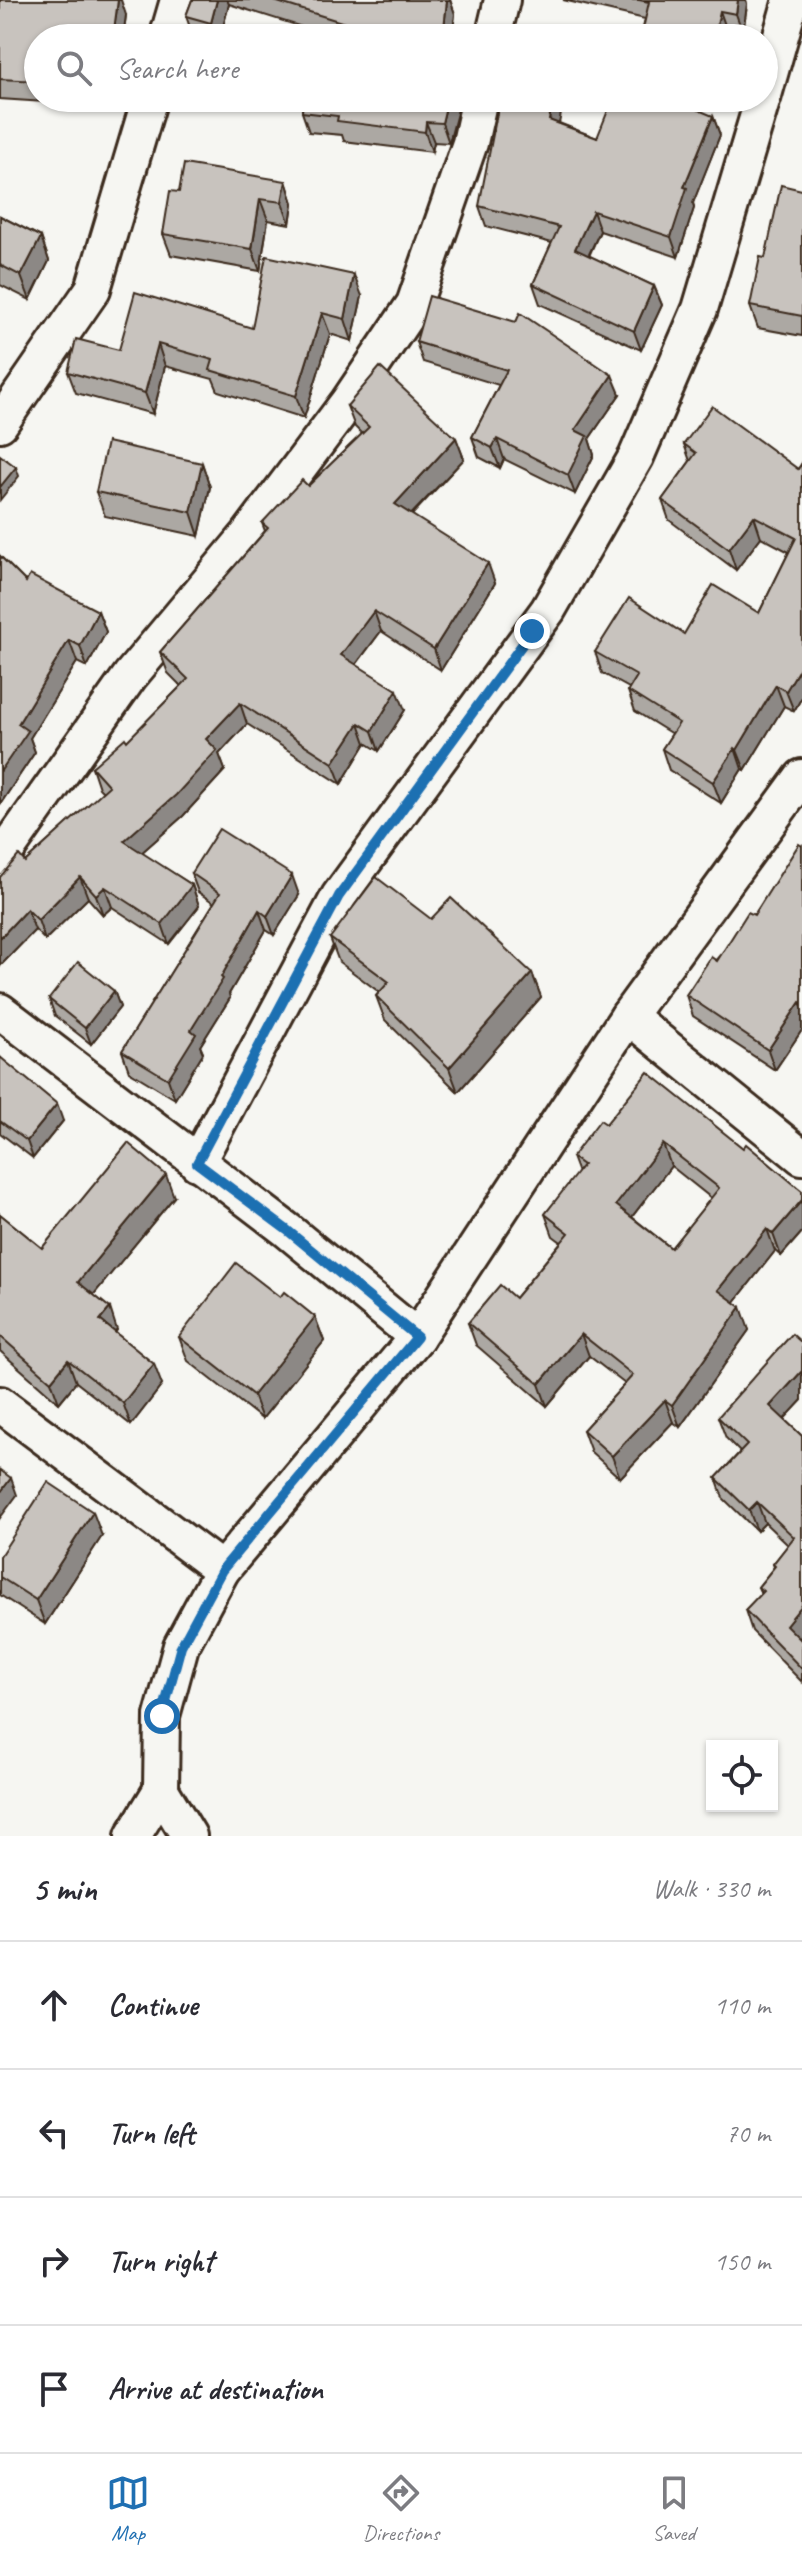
<!DOCTYPE html>
<html lang="en">
<head>
<meta charset="utf-8">
<style>
	:root { --surface:#fff; --page:#f2f2f3; --text:#2b2b33; --muted:#7c7c81; --line:#e1e1e2; --accent:#1f6fb2 }
	body { margin:0; font-family:Caveat,sans-serif; background:var(--page); color:var(--text) }
	.controls { position:absolute; right:24px; bottom:24px; display:grid; overflow:hidden; border-radius:0px; box-shadow:0 2px 6px #0004 }
	.controls button { width:72px; height:72px; display:grid; place-items:center; padding:0; border:0; border-bottom:2px solid var(--line); background:var(--surface); color:var(--text); font:40px sans-serif }
	.stop { position:absolute; width:24px; height:24px; margin:-18px; border:6px solid #1f6fb2; border-radius:50%; background:#fff }
	.stop.end { background:#1f6fb2; border-color:#fff; box-shadow:0 2px 8px #0008 }
	.list { margin:0; padding:0; list-style:none }
	h2 { display:flex; justify-content:space-between; align-items:center; height:104px; margin:0; padding:0 32px; font-size:34px }
	h2 small { font-size:26px; font-weight:400; color:var(--muted) }
	.list li { display:grid; grid-template-columns:52px 1fr auto; gap:24px; align-items:center; box-sizing:border-box; height:128px; padding:0 32px; border-top:2px solid var(--line) }
	.list b { display:block; font-size:30px; white-space:nowrap }
	.list em { font-size:26px; font-style:normal; color:var(--muted) }
	.icon { flex:none; width:44px; height:44px; fill:none; stroke:currentColor; stroke-width:2; stroke-linecap:round; stroke-linejoin:round }
	.map { position:relative; flex:none; width:802px; height:1836px; overflow:hidden }
	.search { position:absolute; background:var(--surface); box-shadow:0 2px 6px #0004; left:24px; right:24px; top:24px; height:88px; display:flex; align-items:center; gap:20px; box-sizing:border-box; padding:0 28px; border-radius:44px; color:var(--muted); font-size:30px }
	.sheet { height:616px; background:var(--surface) }
	nav { display:flex; justify-content:space-around; align-items:center; box-sizing:border-box; height:112px; border-top:2px solid var(--line); background:var(--surface); font-size:22px; color:var(--muted) }
	nav a { display:grid; justify-items:center; gap:4px }
	nav .on { color:var(--accent) }
	.map>svg:first-child { display:block }
</style>
</head>
<body>
<div class="map">
<svg width="802" height="1836" viewBox="0 0 802 1836">
	<rect width="100%" height="100%" fill="#f6f6f2"/>
	<filter id="ink" filterUnits="userSpaceOnUse"><feTurbulence type="fractalNoise" baseFrequency=".0125" numOctaves="2"/><feDisplacementMap in="SourceGraphic" scale="16" xChannelSelector="R" yChannelSelector="G"/><feConvolveMatrix kernelMatrix="1 2 1 2 8 2 1 2 1" color-interpolation-filters="sRGB"/></filter>
	<g filter="url(#ink)">
		<g fill="none" stroke-linecap="round" stroke-linejoin="round">
			<g stroke="#3b2a1e" stroke-width="40">
				<g id="street">
					<path d="M167 38 178 0"/>
					<path d="M493 38 502 0"/>
					<path d="M764 95 791 0"/>
					<path d="M0 424 93 289 150 98"/>
					<path d="M0 860 130 676 248 535 348 402 414 304 470 143 480 98"/>
					<path d="M0 1011 287 1230 417 1337"/>
					<path d="M628 1016 802 1157"/>
					<path d="M197 1163 339 896 548 610 636 457 700 309 763 98"/>
					<path d="M0 1404 222 1570"/>
					<path d="M161 1790 189 1836"/>
					<path d="M133 1836 161 1790 162 1716 181 1646 222 1570 417 1337 628 1016 802 777"/>
				</g>
			</g>
			<use href="#street" stroke="#f6f6f2" stroke-width="34"/>
		</g>
		<g fill="#aca8a3" stroke="#3b2a1e" stroke-width="2" fill-rule="evenodd">
			<path d="M0 0 126 15 123 38H38V98H75V104L0 99Z"/>
			<path d="M192 0H450L455 14 452 38H337L229 4 220 38H200L193 36 186 16Z"/>
			<path d="M563 0H746L747 4 743 33 727 31 725 38H641L645 19Z"/>
			<path d="M303 98H461L449 143 434 142 432 152 344 141 342 135 309 132 302 112Z"/>
			<path d="M713 116 720 135 693 203 694 208 678 257 600 231 589 256 654 286 662 305 641 350 540 304 533 284 552 243 486 226 479 206 559 123 597 138Z"/>
			<path d="M286 181 293 203 290 224 268 220 260 271 171 255 163 234 179 192Z"/>
			<path d="M802 190V336L758 328 750 306 765 258Z"/>
			<path d="M0 216 41 237 49 261 30 300 0 285Z"/>
			<path d="M362 296 352 341 330 334 304 418 218 391 213 379 165 366 153 414 76 393 68 372 119 350 252 328Z"/>
			<path d="M416 342 620 394 589 439 594 455 575 494 504 459 500 468 479 457 472 437 499 385 423 362Z"/>
			<path d="M347 406 456 438 464 459 412 515 495 583 441 670 381 631 356 665 405 710 379 751 366 743 341 784 247 724 219 754 225 770 183 816 141 853 192 885 199 906 169 944 112 907 103 915 88 898 45 940 35 930 1 965 0 964V877L25 862 103 792 99 788 92 767 127 741 181 686 168 673 160 652 265 531 262 523 308 486 362 434 355 427Z"/>
			<path d="M684 444 798 469 802 463V697L794 711 784 706 745 770 742 769 721 803 669 770 662 749 672 734 635 711 628 691 629 688 602 673 595 652 684 634 759 613 789 552 761 537 736 570 669 520 662 500 690 461Z"/>
			<path d="M202 463 210 487 199 536 105 516 96 492Z"/>
			<path d="M0 556 26 582 98 611 106 632 87 667 77 662 30 738 35 752 1 803 0 802Z"/>
			<path d="M802 846V1030L775 1070 693 1016 686 995 754 915Z"/>
			<path d="M191 873 299 895 274 935 266 930 229 994 230 998 200 1046 203 1053 175 1099 129 1071 122 1051 214 903 198 892Z"/>
			<path d="M431 919 532 973 541 997 458 1092 385 1020 376 996 379 992 339 962 330 938Z"/>
			<path d="M114 991 120 1007 91 1044 55 1016 49 999Z"/>
			<path d="M0 1057 63 1121 33 1158 0 1133Z"/>
			<path d="M606 1124 743 1148 802 1191V1232L781 1256 775 1251 734 1303 749 1330 680 1427 673 1422 620 1478 591 1452 583 1430 625 1384 589 1356 547 1406 476 1345 468 1323 515 1298 561 1242 553 1236 545 1214 578 1173 572 1157ZM671 1166 711 1198 671 1248 632 1217Z"/>
			<path d="M174 1197 93 1295 117 1330 115 1333 162 1385 131 1425 76 1382 59 1403 0 1351V1214L42 1248Z"/>
			<path d="M280 1297 315 1317 324 1341 262 1419 188 1361 179 1337Z"/>
			<path d="M802 1343V1400L784 1419 802 1436V1635L799 1638 802 1641V1682L752 1631 745 1610 761 1594 758 1587 774 1567 773 1564 788 1545 765 1523 757 1531 723 1498 716 1478 740 1452 726 1438 718 1417Z"/>
			<path d="M102 1536 45 1624 0 1595V1577Z"/>
		</g>
		<g fill="#8c8885" stroke="#3b2a1e" stroke-width="2">
			<path d="M118 0H121L126 15 123 38H113Z"/>
			<path d="M217 0H227L229 4 220 38H217L211 23Z"/>
			<path d="M447 0H450L455 14 452 38H443Z"/>
			<path d="M738 0H746L747 4 743 33 736 14Z"/>
			<path d="M720 11 727 31 725 38H714Z"/>
			<path d="M448 98H461L449 143 442 123Z"/>
			<path d="M553 98H564L556 139 549 120Z"/>
			<path d="M713 116 720 135 693 203 694 208 678 257 671 237 684 187Z"/>
			<path d="M426 122 434 142 432 152 425 132Z"/>
			<path d="M286 181 293 203 290 224 282 202Z"/>
			<path d="M260 199 268 220 260 271 252 249Z"/>
			<path d="M593 211 600 231 582 269 575 249Z"/>
			<path d="M41 237 49 261 30 300 21 276Z"/>
			<path d="M354 275 362 296 352 341 345 319Z"/>
			<path d="M654 286 662 305 641 350 634 331Z"/>
			<path d="M322 313 330 334 304 418 296 396Z"/>
			<path d="M158 344 165 366 153 414 145 393Z"/>
			<path d="M612 375 620 394 589 439 594 455 575 494 568 475 575 430Z"/>
			<path d="M456 438 464 459 402 524 395 504Z"/>
			<path d="M497 439 504 459 500 468 492 448Z"/>
			<path d="M202 463 210 487 199 536 191 512Z"/>
			<path d="M16 467 19 476 0 500V487Z"/>
			<path d="M754 516 761 537 736 570 729 549Z"/>
			<path d="M488 563 495 583 441 670 434 649Z"/>
			<path d="M98 611 106 632 87 667 80 646Z"/>
			<path d="M374 611 381 631 348 675 341 655Z"/>
			<path d="M69 640 77 662 30 738 35 752 1 803 0 799V772L18 724Z"/>
			<path d="M802 664V697L794 711 786 691Z"/>
			<path d="M776 685 784 706 745 770 737 750Z"/>
			<path d="M397 690 405 710 379 751 372 731Z"/>
			<path d="M240 703 247 724 219 754 225 770 183 816 131 862 124 841 206 739Z"/>
			<path d="M359 723 366 743 341 784 333 763Z"/>
			<path d="M735 748 742 769 721 803 713 782Z"/>
			<path d="M292 875 299 895 274 935 267 916Z"/>
			<path d="M80 877 88 898 45 940 38 920Z"/>
			<path d="M192 885 199 906 169 944 162 924Z"/>
			<path d="M105 887 112 907 103 915 96 895Z"/>
			<path d="M27 909 35 930 1 965 0 961V938Z"/>
			<path d="M259 910 266 930 229 994 230 998 200 1046 203 1053 175 1099 168 1079 191 1030Z"/>
			<path d="M532 973 541 997 458 1092 449 1068Z"/>
			<path d="M114 991 120 1007 91 1044 85 1028Z"/>
			<path d="M800 1002 802 1008V1030L775 1070 768 1050Z"/>
			<path d="M57 1104 63 1121 33 1158 27 1141Z"/>
			<path d="M663 1144 671 1166 624 1227 616 1205Z"/>
			<path d="M166 1175 174 1197 86 1304 78 1282Z"/>
			<path d="M802 1200V1232L781 1256 773 1234Z"/>
			<path d="M767 1229 775 1251 726 1313 718 1290Z"/>
			<path d="M741 1307 749 1330 680 1427 672 1405Z"/>
			<path d="M110 1308 117 1330 107 1342 100 1320Z"/>
			<path d="M315 1317 324 1341 262 1419 253 1395Z"/>
			<path d="M581 1334 589 1356 547 1406 539 1384Z"/>
			<path d="M68 1360 76 1382 59 1403 51 1381Z"/>
			<path d="M154 1364 162 1385 131 1425 123 1403Z"/>
			<path d="M802 1371V1400L778 1426 770 1406Z"/>
			<path d="M665 1400 673 1422 620 1478 612 1456Z"/>
			<path d="M11 1478 17 1495 0 1518V1493Z"/>
			<path d="M757 1502 765 1523 757 1531 749 1510Z"/>
			<path d="M93 1512 102 1536 45 1624 36 1600Z"/>
			<path d="M802 1605V1635L794 1646 786 1625Z"/>
		</g>
		<g fill="#c8c3be" stroke="#3b2a1e" stroke-width="2" fill-rule="evenodd">
			<path d="M0 0H118L113 38 70 32V38H38V81L0 79Z"/>
			<path d="M192 0H217L211 23 186 16Z"/>
			<path d="M271 0H447L443 38H346L348 24Z"/>
			<path d="M639 0H738L736 14 720 11 714 38H641L649 2Z"/>
			<path d="M303 98H448L442 123 426 122 425 132 337 121 338 116 302 112Z"/>
			<path d="M500 98H553L549 120 597 138 613 98H670L713 116 684 187 687 188 671 237 593 211 575 249 654 286 634 331 533 284 559 227 479 206Z"/>
			<path d="M184 164 286 181 282 202 260 199 252 249 163 234 170 191 179 192Z"/>
			<path d="M781 185 802 190V316L750 306 760 257 765 258Z"/>
			<path d="M0 216 41 237 21 276 0 265Z"/>
			<path d="M266 256 354 275 345 319 322 313 296 396 210 370 213 360 158 344 145 393 68 372 76 339 119 350 135 292 252 328Z"/>
			<path d="M429 296 516 322 520 313 612 375 575 430 587 436 568 475 497 439 492 448 472 437 507 370 416 342Z"/>
			<path d="M380 367 456 438 395 504 488 563 434 649 374 611 341 655 397 690 372 731 359 723 333 763 240 703 206 739 217 750 176 795 124 841 192 885 162 924 105 887 96 895 80 877 38 920 27 909 0 938V877L19 855 25 862 109 786 92 767 125 738 127 741 188 679 160 652 268 528 262 523 302 480 308 486 369 427 347 406Z"/>
			<path d="M712 406 798 469 802 463V664L786 691 776 685 737 750 735 748 713 782 662 749 679 723 628 691 637 676 595 652 629 598 684 634 713 585 759 613 796 538 754 516 729 549 662 500 696 453 684 444Z"/>
			<path d="M107 442 202 463 191 512 96 492Z"/>
			<path d="M0 455 16 467 0 487Z"/>
			<path d="M0 556 26 582 30 575 98 611 80 646 69 640 18 724 28 731 0 772Z"/>
			<path d="M219 829 292 875 267 916 259 910 221 977 223 979 191 1030 196 1034 168 1079 122 1051 220 893 191 873Z"/>
			<path d="M799 844 802 846V1003L800 1002 768 1050 686 995 711 957 717 961 748 912 754 915Z"/>
			<path d="M376 877 431 919 451 898 532 973 449 1068 376 996 389 982 330 938Z"/>
			<path d="M78 962 114 991 85 1028 49 999Z"/>
			<path d="M0 1057 57 1104 27 1141 0 1121Z"/>
			<path d="M648 1072 743 1148 746 1144 802 1191V1200L773 1234 767 1229 718 1290 741 1307 672 1405 665 1400 612 1456 583 1430 633 1375 581 1334 539 1384 468 1323 500 1285 515 1298 569 1233 545 1214 583 1165 572 1157 600 1120 606 1124ZM663 1144 719 1188 671 1248 616 1205Z"/>
			<path d="M128 1143 166 1175 78 1282 110 1308 100 1320 154 1364 123 1403 68 1360 51 1381 0 1336V1214L42 1248Z"/>
			<path d="M236 1263 280 1297 284 1292 315 1317 253 1395 179 1337Z"/>
			<path d="M792 1334 802 1343V1371L770 1406 802 1436V1605L786 1625 802 1641V1669L745 1610 763 1591 758 1587 775 1566 773 1564 794 1537 757 1502 749 1510 716 1478 747 1445 718 1417Z"/>
			<path d="M0 1470 11 1478 0 1493Z"/>
			<path d="M48 1482 93 1512 36 1600 0 1577V1556Z"/>
		</g>
	</g>
	<g fill="none" stroke-linecap="round" stroke-linejoin="round" filter="url(#ink)">
		<path stroke="#1f6fb2" stroke-width="10" d="M162 1716 181 1646 222 1570 417 1337 287 1230 197 1163 339 896 532 631"/>
	</g>
</svg>
<div class="controls">
<button><svg class="icon" aria-label="locate" viewBox="0 0 24 24"><circle cx="12" cy="12" r="6"/><path d="M12 2v4M12 18v4M2 12h4M18 12h4"/></svg></button>
</div>
<div class="stop" style="left:162px;top:1716px"></div>
<div class="stop end" style="left:532px;top:631px"></div>
<div class="search"><svg class="icon" aria-label="search" viewBox="0 0 24 24"><circle cx="10" cy="10" r="6"/><path d="M15 15l6 6"/></svg>Search here</div>
</div>
<section class="sheet">
<h2>5 min<small>Walk · 330 m</small></h2>
<ul class="list">
<li><svg class="icon" aria-label="ahead" viewBox="0 0 24 24"><path d="M12 20V5M6 11l6-6 6 6"/></svg><div><b>Continue</b></div><em>110 m</em></li>
<li><svg class="icon" aria-label="left" viewBox="0 0 24 24"><path d="M17 20v-9H6M10 6l-5 5 5 5"/></svg><div><b>Turn left</b></div><em>70 m</em></li>
<li><svg class="icon" aria-label="right" viewBox="0 0 24 24"><path d="M7 20v-9h11M14 6l5 5-5 5"/></svg><div><b>Turn right</b></div><em>150 m</em></li>
<li><svg class="icon" aria-label="arrive" viewBox="0 0 24 24"><path d="M6 21V4h12l-3 4 3 4H6"/></svg><div><b>Arrive at destination</b></div></li>
</ul>
</section>
<nav>
<a class="on"><svg class="icon" aria-label="map" viewBox="0 0 24 24"><path d="M3 6l6-2 6 2 6-2v14l-6 2-6-2-6 2zM9 4v14M15 6v14"/></svg>Map</a>
<a><svg class="icon" aria-label="directions" viewBox="0 0 24 24"><path d="M12 3l9 9-9 9-9-9zM9 14v-3h6M13 9l2 2-2 2"/></svg>Directions</a>
<a><svg class="icon" aria-label="saved" viewBox="0 0 24 24"><path d="M7 4h10v16l-5-4-5 4z"/></svg>Saved</a>
</nav>
</body>
</html>
